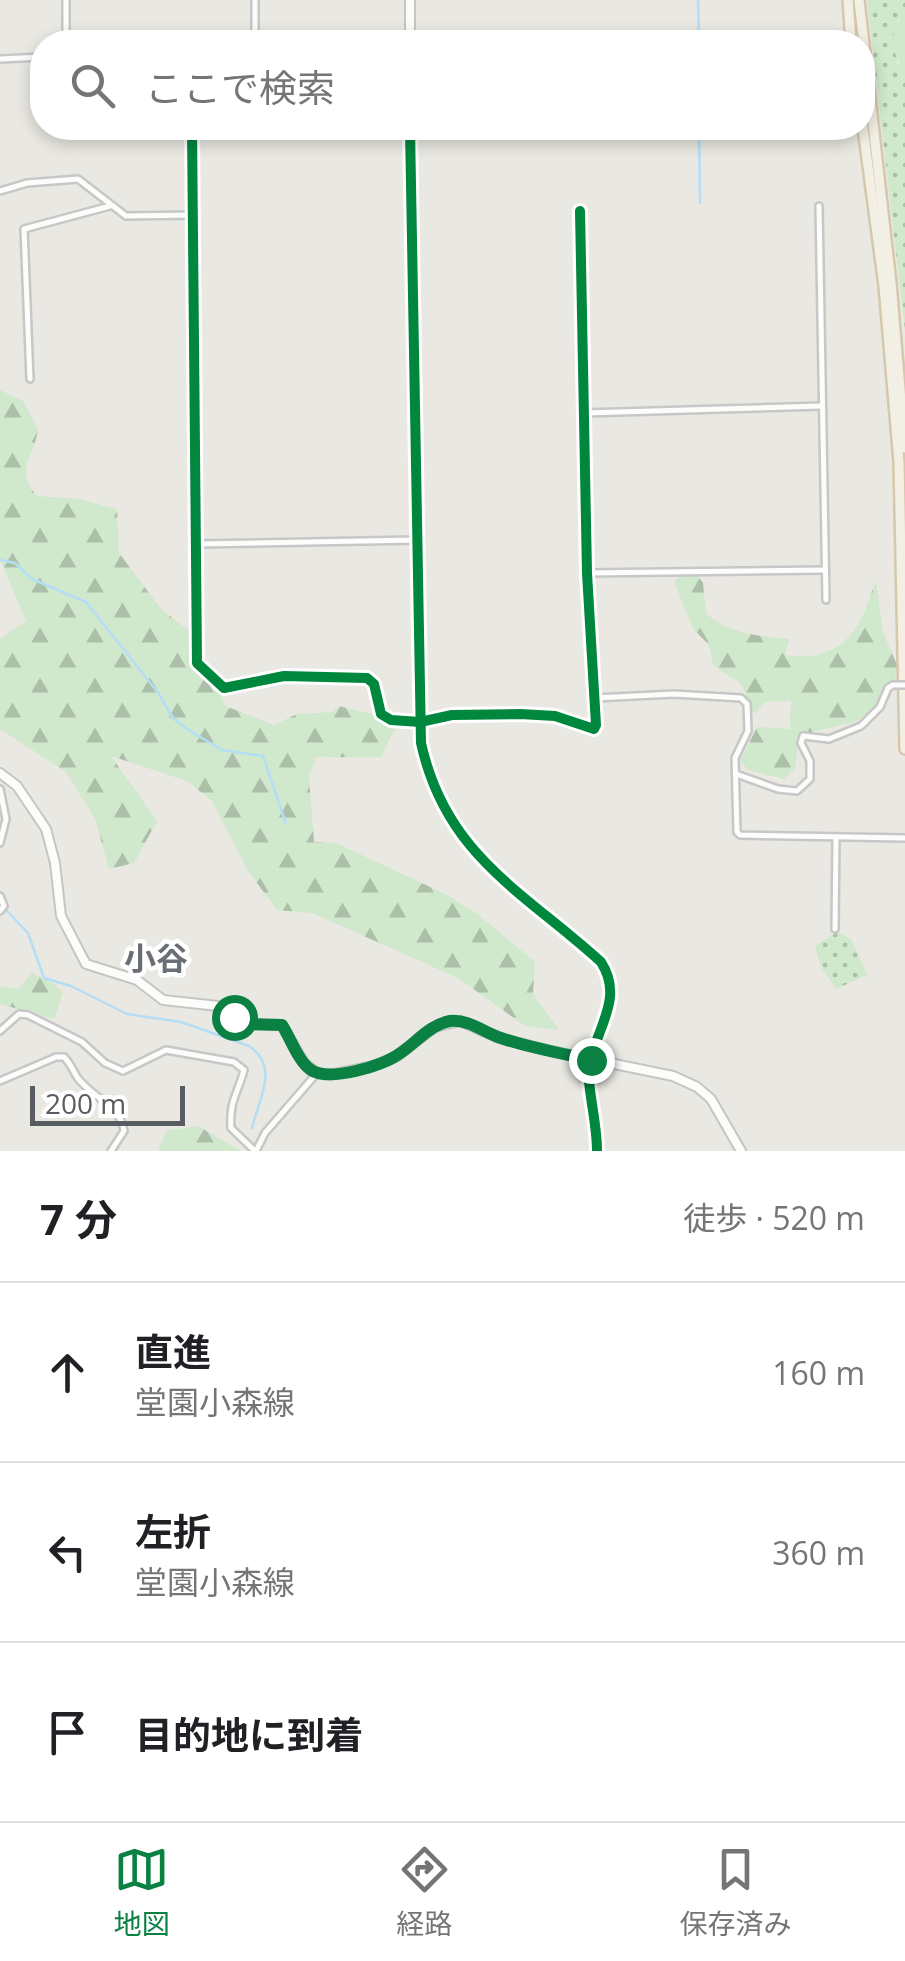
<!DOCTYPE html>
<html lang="ja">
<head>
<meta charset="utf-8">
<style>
	:root { --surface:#fff; --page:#f6f6f6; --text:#202124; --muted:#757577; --line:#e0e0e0; --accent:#0b8043 }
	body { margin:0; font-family:"Open Sans","Noto Sans JP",sans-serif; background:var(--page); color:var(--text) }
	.scale { position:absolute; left:30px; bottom:25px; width:155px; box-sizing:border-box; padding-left:10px; border:5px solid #585d62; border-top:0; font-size:28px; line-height:35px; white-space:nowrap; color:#585d62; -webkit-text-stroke:8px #fff; paint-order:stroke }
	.stop { position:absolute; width:30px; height:30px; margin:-22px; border:8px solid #0b8043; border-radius:50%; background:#fff }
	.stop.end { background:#0b8043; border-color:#fff; box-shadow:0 2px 10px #0008 }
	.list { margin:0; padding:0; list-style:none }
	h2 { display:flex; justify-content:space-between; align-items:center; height:130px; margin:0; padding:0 40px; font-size:42px }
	h2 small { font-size:32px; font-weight:400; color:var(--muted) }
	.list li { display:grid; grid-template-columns:65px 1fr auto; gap:30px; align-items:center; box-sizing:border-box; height:180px; padding:0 40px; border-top:2px solid var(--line) }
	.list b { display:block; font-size:38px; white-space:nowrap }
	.list p { margin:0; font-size:32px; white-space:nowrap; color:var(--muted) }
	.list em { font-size:32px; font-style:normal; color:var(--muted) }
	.icon { flex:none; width:55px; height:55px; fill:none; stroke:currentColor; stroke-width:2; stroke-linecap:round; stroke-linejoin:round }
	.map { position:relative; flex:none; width:905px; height:1151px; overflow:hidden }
	.search { position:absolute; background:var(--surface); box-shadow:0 5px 15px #0003; left:30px; right:30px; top:30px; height:110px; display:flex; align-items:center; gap:25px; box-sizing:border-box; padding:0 35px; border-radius:40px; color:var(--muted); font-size:38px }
	.sheet { height:670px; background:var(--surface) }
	nav { display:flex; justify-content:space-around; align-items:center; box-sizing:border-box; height:140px; border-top:2px solid var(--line); background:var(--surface); font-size:28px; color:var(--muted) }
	nav a { display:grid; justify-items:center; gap:5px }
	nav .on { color:var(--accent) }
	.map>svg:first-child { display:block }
</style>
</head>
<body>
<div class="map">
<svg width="905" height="1151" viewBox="0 0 905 1151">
	<defs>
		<pattern id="grass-dots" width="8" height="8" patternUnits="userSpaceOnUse" patternTransform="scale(2.5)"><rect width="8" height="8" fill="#d0e8cb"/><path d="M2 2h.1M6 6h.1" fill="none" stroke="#acbfa8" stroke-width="1.8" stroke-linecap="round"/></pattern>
		<pattern id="forest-firs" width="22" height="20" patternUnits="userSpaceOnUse" patternTransform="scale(2.5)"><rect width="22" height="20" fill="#d0e8cb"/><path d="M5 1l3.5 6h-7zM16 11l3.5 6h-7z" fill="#acbfa8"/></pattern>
	</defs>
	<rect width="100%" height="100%" fill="#eae8e2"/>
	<g fill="url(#grass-dots)">
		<path d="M867 0H905V13L897 22V62L905 71V331Z"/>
		<path d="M837 932 851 939 867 975 836 989 821 967 815 946Z"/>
	</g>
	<g fill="url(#forest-firs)">
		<path d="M905 13V71C890 52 888 31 905 13Z"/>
		<path d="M0 390 23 401 38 429C35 457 13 468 37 496L78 499 117 509 119 553 161 609 196 636 195 663 218 687 225 706 274 725 297 714 333 712 339 706 380 716 397 724 381 757C358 759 338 756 316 757L309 777 314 842 336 843 445 894 476 913 535 962 533 994 559 1030 525 1026 458 978 312 913 277 910 248 871 212 801 187 781 111 756 157 821 134 863 109 869 95 819 66 772 0 729V639L26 621 0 559Z"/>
		<path d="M683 574 698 576 703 583 706 613C727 634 761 636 789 639L785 655C822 661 848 648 864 613 869 603 870 592 876 582L883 632 897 665 895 681 886 684 875 708 855 722 799 735 795 768 784 779 748 770 740 761 757 727 790 729 791 701 764 702 756 713 750 711C743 672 734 685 712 663 711 641 706 644 693 628 691 625 675 585 675 581Z"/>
		<path d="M32 973 53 983 63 993 54 1019 0 1004V986L18 989Z"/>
		<path d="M198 1126 241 1151H158L166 1131Z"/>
	</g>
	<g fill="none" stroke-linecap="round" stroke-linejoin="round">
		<g stroke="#b4def6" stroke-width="2.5">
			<path d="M698 0 699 40"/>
			<path d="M699 129 700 203"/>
			<path d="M0 560 15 563 32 579 86 602 159 694 173 718 187 729 222 750 263 756 286 824"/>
			<path d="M3 910 7 911 28 933 44 978 71 986 127 1014 181 1022 249 1046C280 1067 259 1098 252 1128"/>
		</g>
		<g stroke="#c7c7c7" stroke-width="10">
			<g id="street">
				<path d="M66 0V42"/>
				<path d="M255 42V0"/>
				<path d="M0 59 42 57"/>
				<path d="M192 128 197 663 224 688 284 676 367 678 374 684 381 714 391 720 420 722 452 715 520 714 555 716 594 729 596 725 587 573 580 211"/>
				<path d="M0 191 27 183 78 179 126 216 194 215"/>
				<path d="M819 206 826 600"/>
				<path d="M30 379 24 229 110 206"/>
				<path d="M584 413 821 406"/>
				<path d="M198 544 417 540"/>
				<path d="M587 573 824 570"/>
				<path d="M595 698 674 694 741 698 747 704 748 731 735 758 737 832 740 835 905 838"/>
				<path d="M736 774 778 789 797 791 810 779V761L801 743 803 736 829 739 861 726 880 707 888 688 893 685"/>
				<path d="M0 789 6 819 0 843"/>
				<path d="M0 896 4 906 0 911"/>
				<path d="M835 929 836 838"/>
				<path d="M572 935C645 1002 598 991 591 1065 588 1093 596 1122 597 1151"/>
				<path d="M0 1031 19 1014 28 1015 82 1042 105 1063 123 1071 166 1050 234 1062 244 1070C238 1093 229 1101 231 1128L255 1151"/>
				<path d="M0 1081 56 1057H64C71 1064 72 1069 77 1077 90 1096 122 1107 124 1131L111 1151"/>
				<path d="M256 1151 265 1133 317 1073"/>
			</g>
		</g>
		<g stroke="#c5c6c4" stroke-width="12">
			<g id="secondary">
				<path d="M410 42V0"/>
				<path d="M410 128 421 743C442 839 500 878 572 935"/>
				<path d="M0 773 17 786 46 829 55 863 61 916 86 964 137 980 163 1000 218 1006 249 1024 282 1025 304 1063 317 1073 329 1075 374 1066 397 1056 435 1027 460 1021 499 1038 551 1051 673 1076 697 1087 711 1099 741 1151"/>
			</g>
		</g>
		<g stroke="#d5c8ad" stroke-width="14">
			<g id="primary">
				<path d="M848 0 851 42"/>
				<path d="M859 0 891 283 905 448"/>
				<path d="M862 121 884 286 899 462 905 749"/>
			</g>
		</g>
		<use href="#street" stroke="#fcfcfb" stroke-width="5"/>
		<use href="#secondary" stroke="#fcfcfb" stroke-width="8"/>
		<use href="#primary" stroke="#f2efe5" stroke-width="9"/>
		<g stroke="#c7c7c7" stroke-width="10" stroke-linecap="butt">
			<path id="street-bridge" d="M893 685H905"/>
		</g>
		<use href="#street-bridge" stroke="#fcfcfb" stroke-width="5"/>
		<g stroke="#fff" stroke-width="16">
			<g id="cycleway">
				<path d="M192 128 197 663 224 688 284 676 367 678 374 684 381 714 391 720 420 722 452 715 520 714 555 716 594 729 596 725 587 573 580 211"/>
				<path d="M410 128 421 743C446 856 523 891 601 962 628 1004 587 1035 589 1081 591 1104 597 1127 597 1151"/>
			</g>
		</g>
		<use href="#cycleway" stroke="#00873e" stroke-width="10"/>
	</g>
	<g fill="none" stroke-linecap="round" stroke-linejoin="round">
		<path stroke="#0b8043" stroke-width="12" d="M234 1017 248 1024 282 1025C291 1039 298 1061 311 1070 329 1082 383 1066 399 1054 416 1043 429 1025 450 1021 469 1019 485 1033 501 1038 530 1048 561 1053 591 1060"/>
	</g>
	<g text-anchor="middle" stroke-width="9" stroke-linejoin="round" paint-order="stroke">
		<g font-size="32" font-weight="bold" fill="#696f74" stroke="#fff">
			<text x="156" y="970">小谷</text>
		</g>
	</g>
</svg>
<div class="scale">200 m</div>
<div class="stop" style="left:234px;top:1017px"></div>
<div class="stop end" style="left:591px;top:1060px"></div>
<div class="search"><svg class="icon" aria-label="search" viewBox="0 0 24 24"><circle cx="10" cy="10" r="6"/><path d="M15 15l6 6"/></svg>ここで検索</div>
</div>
<section class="sheet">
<h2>7 分<small>徒歩 · 520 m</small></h2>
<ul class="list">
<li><svg class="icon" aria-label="ahead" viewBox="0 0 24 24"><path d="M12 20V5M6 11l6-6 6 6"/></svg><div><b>直進</b><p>堂園小森線</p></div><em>160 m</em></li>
<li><svg class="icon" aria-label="left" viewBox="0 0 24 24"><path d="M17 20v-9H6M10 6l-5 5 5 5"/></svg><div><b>左折</b><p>堂園小森線</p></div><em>360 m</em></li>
<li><svg class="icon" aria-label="arrive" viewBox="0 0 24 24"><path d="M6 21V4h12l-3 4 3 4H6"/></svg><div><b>目的地に到着</b></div></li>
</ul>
</section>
<nav>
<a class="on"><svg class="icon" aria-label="map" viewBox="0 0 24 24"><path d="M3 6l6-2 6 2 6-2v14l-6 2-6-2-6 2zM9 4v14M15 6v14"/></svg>地図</a>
<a><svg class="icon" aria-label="directions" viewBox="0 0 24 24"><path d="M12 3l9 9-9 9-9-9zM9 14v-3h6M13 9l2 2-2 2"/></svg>経路</a>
<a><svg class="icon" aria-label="saved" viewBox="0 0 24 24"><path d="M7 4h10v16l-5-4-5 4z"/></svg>保存済み</a>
</nav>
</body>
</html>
